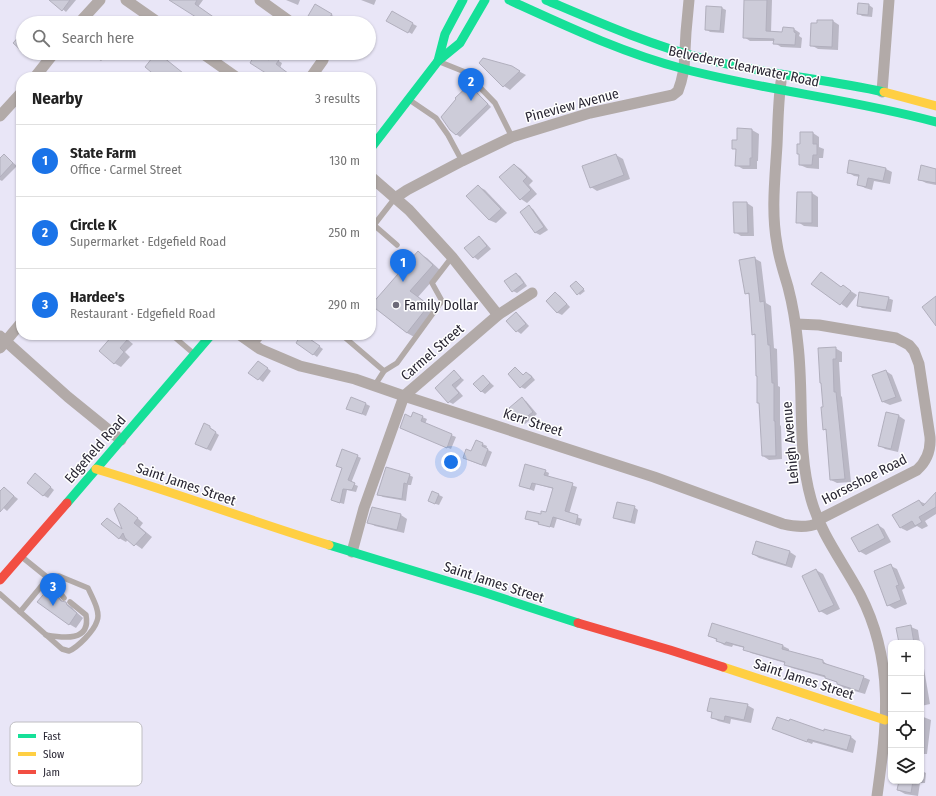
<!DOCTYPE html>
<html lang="en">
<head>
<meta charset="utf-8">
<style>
	:root { --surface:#fff; --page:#f6f6f6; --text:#222; --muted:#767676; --line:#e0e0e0; --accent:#1a73e8 }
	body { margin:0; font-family:"Fira Sans Condensed",sans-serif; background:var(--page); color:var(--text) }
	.controls { position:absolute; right:12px; bottom:12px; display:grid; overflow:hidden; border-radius:8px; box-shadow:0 1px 3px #0004 }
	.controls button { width:36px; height:36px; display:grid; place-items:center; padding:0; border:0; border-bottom:1px solid var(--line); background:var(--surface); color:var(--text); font:20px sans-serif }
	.you { position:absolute; left:451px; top:462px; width:14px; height:14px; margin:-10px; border:3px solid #fff; border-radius:50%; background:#1a73e8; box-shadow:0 0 0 6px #1a73e833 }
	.badge { display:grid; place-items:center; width:26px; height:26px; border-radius:50%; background:var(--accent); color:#fff; font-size:13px; font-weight:700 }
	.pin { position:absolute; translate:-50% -33px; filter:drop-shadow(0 1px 2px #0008) }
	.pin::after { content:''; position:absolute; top:21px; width:14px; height:12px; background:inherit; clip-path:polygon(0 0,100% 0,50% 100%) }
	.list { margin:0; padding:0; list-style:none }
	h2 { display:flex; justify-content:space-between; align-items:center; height:52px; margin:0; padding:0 16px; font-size:17px }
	h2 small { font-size:13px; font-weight:400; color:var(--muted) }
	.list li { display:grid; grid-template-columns:26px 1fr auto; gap:12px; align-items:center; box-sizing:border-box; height:72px; padding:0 16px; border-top:1px solid var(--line) }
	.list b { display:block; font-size:15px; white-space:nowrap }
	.list p { margin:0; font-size:13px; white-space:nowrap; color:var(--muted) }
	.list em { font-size:13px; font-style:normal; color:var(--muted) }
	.icon { flex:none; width:22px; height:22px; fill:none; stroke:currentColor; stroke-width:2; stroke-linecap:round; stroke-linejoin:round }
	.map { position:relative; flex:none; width:936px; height:796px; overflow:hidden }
	.search { position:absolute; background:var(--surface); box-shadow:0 1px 3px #0004; left:16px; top:16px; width:360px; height:44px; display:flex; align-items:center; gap:10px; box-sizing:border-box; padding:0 14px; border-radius:22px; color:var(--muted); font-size:15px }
	.panel { position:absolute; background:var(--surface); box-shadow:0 1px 3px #0004; left:16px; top:72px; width:360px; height:268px; border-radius:16px }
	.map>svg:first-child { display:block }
</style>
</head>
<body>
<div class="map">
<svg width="936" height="796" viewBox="0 0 936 796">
	<rect width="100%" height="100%" fill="#e9e6f7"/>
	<g fill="#0003">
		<path d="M52 0H76L66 12Z"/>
		<path d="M171 0H203L198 7 222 23H201L200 19Z"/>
		<path d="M286 0H300L298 5Z"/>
		<path d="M361 0H376L374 5Z"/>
		<path d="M745 0H772L771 32 783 33 794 29 800 33 799 36 802 38 801 48 781 47 775 43V41H750L744 37Z"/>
		<path d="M316 5 335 17 332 23H322Z"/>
		<path d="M869 5 873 8 872 17 862 16 858 13Z"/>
		<path d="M722 8 726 10 724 33 710 32 706 29Z"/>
		<path d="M392 13 417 26 412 34 388 20Z"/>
		<path d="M109 18 115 22 116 23H105Z"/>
		<path d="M833 21 839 25 838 50 818 49 811 45Z"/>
		<path d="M89 53H109L101 61Z"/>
		<path d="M247 53H256L270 61 272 57 282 63 280 68 292 77H274L254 58Z"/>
		<path d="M511 67 526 75 510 90 504 86Z"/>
		<path d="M469 86 473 88 491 107 460 137 456 134Z"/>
		<path d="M738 129 752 130 759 134 758 161H757V169H743L736 165 737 150 733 148 738 141Z"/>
		<path d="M813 133 819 137V147L824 149 823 158H819V169L807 168 800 165 801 145Z"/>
		<path d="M4 155 17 166 2 181 0 180V159Z"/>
		<path d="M616 155 623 159 630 179 597 191 591 187Z"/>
		<path d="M515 165 521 169 533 181 529 185 537 194 527 203 521 199Z"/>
		<path d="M886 169 892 172 890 184 874 181 872 190 865 188 858 184 860 177 854 176 848 172Z"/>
		<path d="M936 170V185L926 183 919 179Z"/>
		<path d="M478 186 485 190 507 213 496 223 489 220Z"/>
		<path d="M812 193 818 197V227L804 226 798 222Z"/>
		<path d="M747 203 753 207 754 236H741L735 232Z"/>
		<path d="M529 207 533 209 548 230 540 235 536 233 521 212Z"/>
		<path d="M479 237 483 240 491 249 478 260 474 257Z"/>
		<path d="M418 253 427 258 441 271 418 297 437 311 416 338 407 333 372 305Z"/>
		<path d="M754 258 761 262 766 303 771 306 774 348 777 349 778 386 780 387V425L781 426 782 459 769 460 763 456 760 404 758 403 756 336 753 334 750 295 746 293Z"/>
		<path d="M821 273 842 288 843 286 857 295 847 308 813 284Z"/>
		<path d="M516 274 520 276 527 286 517 293 513 291Z"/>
		<path d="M576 282 585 291 580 295 571 286Z"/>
		<path d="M556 293 560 296 570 307 562 315 558 313 547 301Z"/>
		<path d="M888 298 893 300 891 312 862 308 858 305Z"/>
		<path d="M516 313 520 316 529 326 521 334 517 331Z"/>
		<path d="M115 335H122L133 344 125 352 130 357 121 367 114 363Z"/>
		<path d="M303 335 323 349 317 357 313 354Z"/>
		<path d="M835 348 842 352V362H839L841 396 842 397 851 482 837 483 831 480 827 431 824 429V408L822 383Z"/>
		<path d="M262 364 271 371 263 382 250 373Z"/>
		<path d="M515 368 524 375 527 373 531 375 535 380 525 389 521 387Z"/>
		<path d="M886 371 892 375 902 401 890 405 883 402Z"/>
		<path d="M454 372 464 380 456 388 463 396 453 404 449 402 436 388Z"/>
		<path d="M483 376 494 386 485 394 481 391Z"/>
		<path d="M522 399 526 401 537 414 525 424 521 421Z"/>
		<path d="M366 404 370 406 366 416 347 408Z"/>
		<path d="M413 413 427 419 425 424 456 437 451 449 401 428 411 418Z"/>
		<path d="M887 413 899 416 905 420 898 452 885 449 879 445Z"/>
		<path d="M204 425 214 430 213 431 219 435 211 451 200 446Z"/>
		<path d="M476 441 487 446 486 449 492 452 486 467 468 460Z"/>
		<path d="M357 456 361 458 351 483 358 486 356 492 347 490 344 504 337 502 343 468Z"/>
		<path d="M545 471 549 473 548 477 577 487 569 514 582 519 580 526 557 518 554 528 526 519 547 513 554 489 536 484 534 491 521 486Z"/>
		<path d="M409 475 413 477 411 485H408L406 501 383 497 378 494Z"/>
		<path d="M39 477 54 490 48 498 43 495Z"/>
		<path d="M4 488 18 499 7 511 0 505V493Z"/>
		<path d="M433 492 443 497 439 505 433 503Z"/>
		<path d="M936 494V514L925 521 928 526 922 529 917 526 907 531 901 528 919 501 926 504Z"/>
		<path d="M120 504 126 508 143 523 140 527 152 537 142 549 128 539 126 542 119 538 123 530Z"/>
		<path d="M634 507 638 510 635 524 619 520 615 518Z"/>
		<path d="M401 515 407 519 404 533 375 526 368 522Z"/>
		<path d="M878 525 884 529 891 542 866 555 859 551Z"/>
		<path d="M790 552 796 556 792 568 759 558 753 554Z"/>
		<path d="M891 566 897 569 905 588 902 590 907 604 895 609 888 605Z"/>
		<path d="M816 570 823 574 840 609 827 615 820 611Z"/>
		<path d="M55 594 65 603 72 607 74 610 83 618 76 628 69 624Z"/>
		<path d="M911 627 918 630 920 643H900Z"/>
		<path d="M709 635 783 646 789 649V652L823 661 829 666 863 677 870 680 865 694 844 688 838 684V683L827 678 792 668 785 664V663L751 653 745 648 733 645 732 647 724 645Z"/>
		<path d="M921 651 930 704 921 706Z"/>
		<path d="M747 705 754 709 751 723 731 719 730 724 718 721 712 717 713 713 709 710Z"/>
		<path d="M921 716 931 720 927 754H924L922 771 926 773 925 783H920L918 796 905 794 898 790 900 781H921Z"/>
		<path d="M773 729 824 732 825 730 851 737 856 741 853 753 813 742 812 744Z"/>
	</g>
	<g fill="#cdccd9" stroke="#b1afbd">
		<path d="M49 0H70L62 11Z"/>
		<path d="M169 0H197L195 4 222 23H197L199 19Z"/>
		<path d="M744 0H767L766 31 782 32 783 27 794 28V32L796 33 795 45 773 44 774 39 743 38Z"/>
		<path d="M858 3 869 4 868 15 857 14Z"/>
		<path d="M315 4 332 14 326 23H320L308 16Z"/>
		<path d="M706 6 722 7 720 31 705 30Z"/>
		<path d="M392 11 413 23 408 33 386 21Z"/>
		<path d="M817 20H833L832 47 810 46 811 23H817Z"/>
		<path d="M23 32V52L13 43Z"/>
		<path d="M156 53H158L188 77H157L145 67Z"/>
		<path d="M256 53H258L269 60 272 56 279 60 276 64 293 77H272L250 63Z"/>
		<path d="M483 58 512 66 520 71 503 87 479 63Z"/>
		<path d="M469 85 488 104 456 135 450 130 441 117 456 99 455 98Z"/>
		<path d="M737 128 752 129V158H750V166H735L736 149H732V140H737Z"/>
		<path d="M800 132H813V144H817V155H813L812 165H799V154H797V144H800Z"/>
		<path d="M4 154 13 163 0 177V158Z"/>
		<path d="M616 154 624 175 590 188 582 166Z"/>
		<path d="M849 160 886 168 883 181 868 178 866 187 857 185 859 175 847 173Z"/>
		<path d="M514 164 527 177 523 181 531 190 520 200 499 177Z"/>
		<path d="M921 165 936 169V183L918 180Z"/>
		<path d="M478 185 501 209 489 220 466 196Z"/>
		<path d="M797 192H812V223H796Z"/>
		<path d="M733 202H747L748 233H734Z"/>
		<path d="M529 205 544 227 535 233 520 212Z"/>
		<path d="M479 236 487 246 473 258 464 248Z"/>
		<path d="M418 251 433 265 410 291 429 305 407 333 371 305Z"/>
		<path d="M755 257 760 302 764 301 768 345H770L772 383H774V421H775L776 456H762L759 403H757V376H756L755 334 752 335 749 293 745 294 739 260Z"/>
		<path d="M821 272 841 287 843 285 851 291 840 305 811 284Z"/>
		<path d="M516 273 524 283 512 292 504 281Z"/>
		<path d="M576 281 584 289 577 295 570 286Z"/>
		<path d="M555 292 567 304 557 313 546 301Z"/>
		<path d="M859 292 889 297 886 310 857 306Z"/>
		<path d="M936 296V326L922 307Z"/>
		<path d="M516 312 526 324 516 332 506 321Z"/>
		<path d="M113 335H121L127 340 120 348 124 352 114 364 99 351Z"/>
		<path d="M301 335H304L320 346 313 355 296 343Z"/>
		<path d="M836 347V359H833L834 392H836L845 479 830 480 826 429 823 430 821 407H823L821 383H820L818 348Z"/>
		<path d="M258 361 268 368 258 380 248 373Z"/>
		<path d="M515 367 523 375 526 372 532 377 520 388 508 374Z"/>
		<path d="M454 370 461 378 452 385 459 393 448 403 435 388Z"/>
		<path d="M886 370 896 397 882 402 872 375Z"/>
		<path d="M483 375 490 383 481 392 473 384Z"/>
		<path d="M351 397 366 403 362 414 346 409Z"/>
		<path d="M522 397 533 412 520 422 509 408Z"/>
		<path d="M413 412 423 416 421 421 452 434 447 448 400 428 405 414 411 417Z"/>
		<path d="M886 412 899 415 891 449 878 446Z"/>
		<path d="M204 423 210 426V428L216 432 207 449 195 444Z"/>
		<path d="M476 440 483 443 482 446 488 449 482 465 463 458 466 449 471 451Z"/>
		<path d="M342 449 358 455 348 480 355 483 352 490 343 489 340 503 331 500 342 468 336 466Z"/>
		<path d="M525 464 546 470 544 475 573 483 565 511 578 515 576 524 553 517 550 527 538 524 539 522 525 519 527 511 541 514V511L546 512 553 488 532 483 530 489 519 486Z"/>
		<path d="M386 467 410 474 407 484 404 483 402 499 377 495Z"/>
		<path d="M35 473 51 487 43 496 27 483Z"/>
		<path d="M4 487 14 496 0 512V491Z"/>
		<path d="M432 491 439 494 435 504 428 501Z"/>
		<path d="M936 492V507L919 517 922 522 915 526 912 521 900 528 892 515 919 500 923 506Z"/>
		<path d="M617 502 635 506 631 522 613 518Z"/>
		<path d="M119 503 138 518 134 523 146 533 134 546 125 538 123 533 119 539 101 524 107 518 122 529 114 509Z"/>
		<path d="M372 507 401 514 397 530 367 523Z"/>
		<path d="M878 524 885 538 859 552 851 538Z"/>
		<path d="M756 541 790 551 786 565 752 554Z"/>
		<path d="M891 564 899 585 896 586 901 600 887 606 874 571Z"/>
		<path d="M816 569 834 605 819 612 802 576Z"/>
		<path d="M48 589 56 594 61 601 66 602 67 605 77 613 69 625 37 602Z"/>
		<path d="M712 623 783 645 782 649 823 660V663L864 676 859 691 837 684V682L825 678V676L784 665 785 662 743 650 744 647 726 642 725 644 716 641 717 639 708 636Z"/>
		<path d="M911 625 914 643H899L896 628Z"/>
		<path d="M710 698 748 704 744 720 725 716 724 721 711 718 712 712 707 711Z"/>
		<path d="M777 717 789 721 790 719 824 731V729L851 736 847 750 808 739 807 742 772 729Z"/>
		<path d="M899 781H913L911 793 897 790Z"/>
	</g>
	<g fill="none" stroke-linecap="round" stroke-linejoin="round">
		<g stroke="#b2aaa8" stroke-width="5.5">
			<path d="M440 62 465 72 495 103 512 137"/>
			<path d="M411 101 436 118 448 135 462 161"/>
			<path d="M395 198 374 225 397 245"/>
			<path d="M172 335 193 353"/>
			<path d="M342 335 384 371 375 385"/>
			<path d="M254 345 263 335"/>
			<path d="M384 371 397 363 442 301 432 283 452 257"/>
			<path d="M0 594 62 649 69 651C78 647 94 631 97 621 101 612 92 597 88 588L59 576 48 578 22 557"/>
			<path d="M20 612 48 578 64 598"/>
			<path d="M46 635C63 638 91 642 86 615L70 602"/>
		</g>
		<g stroke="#b2aaa8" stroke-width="11">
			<path d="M126 0 159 23"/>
			<path d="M260 0 292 23"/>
			<path d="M79 23 100 0"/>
			<path d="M202 53 236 77"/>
			<path d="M35 77 54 53"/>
			<path d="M311 77 323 60 325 53"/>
			<path d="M781 82C778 103 778 124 777 145 775 178 771 212 777 244 779 259 784 273 788 287 793 306 796 325 798 345 804 396 797 450 811 499 821 535 843 562 860 594 895 662 887 724 877 796"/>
			<path d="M882 92 889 0"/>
			<path d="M0 116 21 93"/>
			<path d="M371 177 409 210 452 257 498 315"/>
			<path d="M395 198 407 190 462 161 512 137 590 113 673 95 678 91 681 82 684 69 686 32 689 0"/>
			<path d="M796 324 819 325 896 338 909 345 914 351 919 364 930 437C931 451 927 461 917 470L818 520"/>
			<path d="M240 335 260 349 300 366 355 379 404 396 654 477 783 524C796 527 807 528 819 523"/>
			<path d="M0 336 68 397 121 440"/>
			<path d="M0 348 21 323"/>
			<path d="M352 552 364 508 404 396 498 315 532 293"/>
		</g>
		<g stroke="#16e098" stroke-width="9">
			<path d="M509 0C566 26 623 53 684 69 767 91 853 99 936 122"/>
			<path d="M546 0C598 22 650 45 705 59 764 74 825 79 884 92"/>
			<path d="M438 61 445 34 463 0"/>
			<path d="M371 148 438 61 460 43 485 0"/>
			<path d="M67 503 211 335"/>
			<path d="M329 545 483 592 578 623"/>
		</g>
		<g stroke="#ffcf43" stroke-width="9">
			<path d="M884 92 936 106"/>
			<path d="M96 469C174 492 251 521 329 545"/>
			<path d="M723 667 885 720"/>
		</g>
		<g stroke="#f24e42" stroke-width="9">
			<path d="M0 580 67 503"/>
			<path d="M578 623 670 650 723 667"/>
		</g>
	</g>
	<circle fill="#6d6a78" stroke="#fff" stroke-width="1.5" cx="396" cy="305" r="4"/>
	<g text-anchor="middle" stroke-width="3" stroke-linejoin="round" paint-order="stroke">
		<g font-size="14" fill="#2a2734" stroke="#fff">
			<text transform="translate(744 66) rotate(12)" y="5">Belvedere Clearwater Road</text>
			<text transform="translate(572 105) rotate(-15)" y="5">Pineview Avenue</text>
			<text transform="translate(432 352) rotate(-41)" y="5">Carmel Street</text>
			<text transform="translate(533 422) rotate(18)" y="5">Kerr Street</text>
			<text transform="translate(790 443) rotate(-95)" y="5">Lehigh Avenue</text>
			<text transform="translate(95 449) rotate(-49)" y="5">Edgefield Road</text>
			<text transform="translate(864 479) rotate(-27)" y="5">Horseshoe Road</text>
			<text transform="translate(186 484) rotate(19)" y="5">Saint James Street</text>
			<text transform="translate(494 582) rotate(18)" y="5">Saint James Street</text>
			<text transform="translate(804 679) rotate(18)" y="5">Saint James Street</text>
		</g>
		<g font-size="14" fill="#2a2734" stroke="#fff" text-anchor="start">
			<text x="404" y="310">Family Dollar</text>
		</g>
	</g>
	<rect x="10" y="722" width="132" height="64" rx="6" fill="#fff" stroke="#bfbec2" stroke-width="1"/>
	<rect x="18" y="734" width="18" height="4" fill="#16e098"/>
	<rect x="18" y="752" width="18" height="4" fill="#ffcf43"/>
	<rect x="18" y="770" width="18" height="4" fill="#f24e42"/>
	<g font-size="11" fill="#2a2734">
		<text x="43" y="740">Fast</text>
		<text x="43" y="758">Slow</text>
		<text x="43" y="776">Jam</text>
	</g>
</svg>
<div class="controls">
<button>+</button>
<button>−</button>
<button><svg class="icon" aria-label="locate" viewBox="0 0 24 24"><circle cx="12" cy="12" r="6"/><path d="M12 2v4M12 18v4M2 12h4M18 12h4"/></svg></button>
<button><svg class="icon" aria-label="layers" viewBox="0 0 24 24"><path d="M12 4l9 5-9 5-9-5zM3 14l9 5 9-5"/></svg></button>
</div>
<div class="you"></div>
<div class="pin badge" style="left:403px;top:282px">1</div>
<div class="pin badge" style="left:471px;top:101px">2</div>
<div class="pin badge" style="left:53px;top:606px">3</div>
<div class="search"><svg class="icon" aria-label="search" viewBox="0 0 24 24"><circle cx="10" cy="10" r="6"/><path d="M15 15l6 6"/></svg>Search here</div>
<section class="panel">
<h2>Nearby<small>3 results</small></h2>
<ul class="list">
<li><span class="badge">1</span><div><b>State Farm</b><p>Office · Carmel Street</p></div><em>130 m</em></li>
<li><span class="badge">2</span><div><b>Circle K</b><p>Supermarket · Edgefield Road</p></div><em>250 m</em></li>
<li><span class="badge">3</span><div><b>Hardee's</b><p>Restaurant · Edgefield Road</p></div><em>290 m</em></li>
</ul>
</section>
</div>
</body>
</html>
